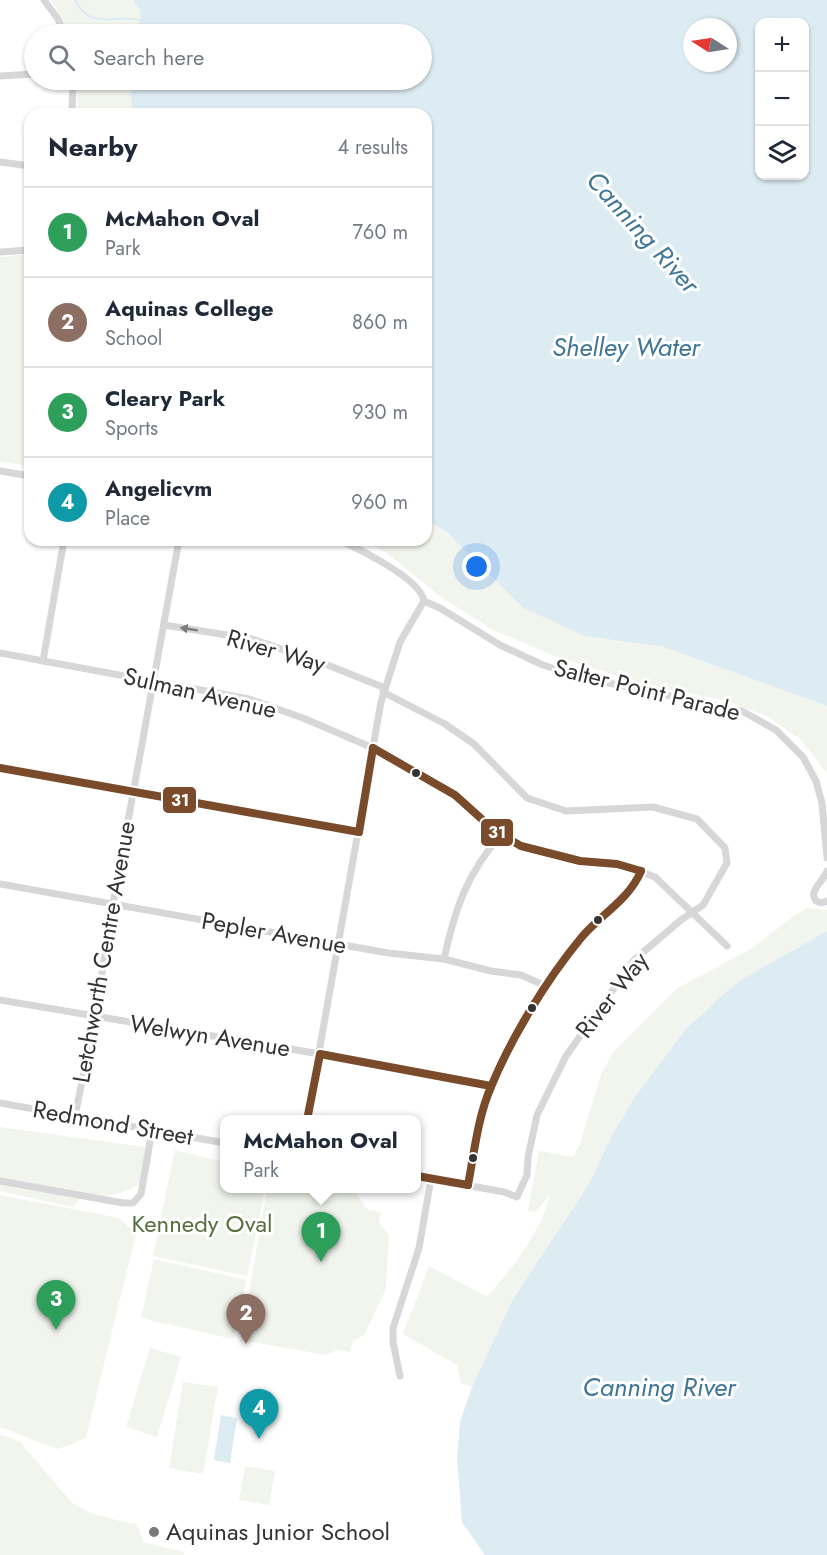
<!DOCTYPE html>
<html lang="en">
<head>
<meta charset="utf-8">
<style>
	:root { --surface:#fff; --page:#f2f2f3; --text:#1f2937; --muted:#747a83; --line:#e0e1e3; --accent:#2563eb }
	body { margin:0; font-family:Jost,sans-serif; background:var(--page); color:var(--text) }
	.controls { position:absolute; right:18px; top:18px; display:grid; overflow:hidden; border-radius:12px; box-shadow:0 2px 4px #0004 }
	.controls button { width:54px; height:54px; display:grid; place-items:center; padding:0; border:0; border-bottom:2px solid var(--line); background:var(--surface); color:var(--text); font:30px sans-serif }
	.compass { position:absolute; left:683px; top:18px; width:54px; height:54px; border-radius:50%; background:var(--surface); box-shadow:0 2px 4px #0004; rotate:282deg }
	.you { position:absolute; left:477px; top:567px; width:21px; height:21px; margin:-15px; border:4px solid #fff; border-radius:50%; background:#1a73e8; box-shadow:0 0 0 9px #1a73e833 }
	.badge { display:grid; place-items:center; width:39px; height:39px; border-radius:50%; background:var(--accent); color:#fff; font-size:20px; font-weight:700 }
	.pin { position:absolute; translate:-50% -50px; filter:drop-shadow(0 2px 3px #0008) }
	.pin::after { content:''; position:absolute; top:32px; width:21px; height:18px; background:inherit; clip-path:polygon(0 0,100% 0,50% 100%) }
	.popup { position:absolute; left:220px; top:1115px; width:201px; height:78px; box-sizing:border-box; display:grid; place-content:center; border-radius:12px; background:var(--surface); filter:drop-shadow(0 2px 4px #0005); font-size:20px; white-space:nowrap; color:var(--muted) }
	.popup b { font-size:22px; color:var(--text) }
	.popup::after { content:''; position:absolute; left:50%; top:100%; margin-left:-12px; border:12px solid transparent; border-top-color:var(--surface) }
	.list { margin:0; padding:0; list-style:none }
	h2 { display:flex; justify-content:space-between; align-items:center; height:78px; margin:0; padding:0 24px; font-size:26px }
	h2 small { font-size:20px; font-weight:400; color:var(--muted) }
	.list li { display:grid; grid-template-columns:39px 1fr auto; gap:18px; align-items:center; box-sizing:border-box; height:90px; padding:0 24px; border-top:2px solid var(--line) }
	.list b { display:block; font-size:22px; white-space:nowrap }
	.list p { margin:0; font-size:20px; white-space:nowrap; color:var(--muted) }
	.list em { font-size:20px; font-style:normal; color:var(--muted) }
	.icon { flex:none; width:33px; height:33px; fill:none; stroke:currentColor; stroke-width:2; stroke-linecap:round; stroke-linejoin:round }
	.map { position:relative; flex:none; width:827px; height:1555px; overflow:hidden }
	.search { position:absolute; background:var(--surface); box-shadow:0 2px 4px #0004; left:24px; top:24px; width:408px; height:66px; display:flex; align-items:center; gap:15px; box-sizing:border-box; padding:0 21px; border-radius:33px; color:var(--muted); font-size:22px }
	.panel { position:absolute; background:var(--surface); box-shadow:0 2px 4px #0004; left:24px; top:108px; width:408px; height:438px; border-radius:18px }
	.map>svg:first-child { display:block }
</style>
</head>
<body>
<div class="map">
<svg width="827" height="1555" viewBox="0 0 827 1555">
	<rect width="100%" height="100%" fill="#fff"/>
	<g fill="#f1f5ed">
		<path d="M49 0H135V3L140 9 142 20 133 34H68L56 7Z"/>
		<path d="M76 80H129L133 114H78Z"/>
		<path d="M30 254V466L0 462V257Z"/>
		<path d="M426 519 584 636 664 647 827 706V774L800 739 767 716 723 700 640 683 557 657 491 629 440 596 388 554 363 540H426Z"/>
		<path d="M807 908 827 910V931L744 978 726 992 686 1029 634 1098 612 1135 590 1182 512 1301 472 1387 461 1383 457 1365 403 1334 429 1266 487 1297C514 1265 540 1235 550 1194L536 1212 528 1211 539 1151 573 1157 580 1144 601 1075 613 1052 676 989 751 949 791 918Z"/>
		<path d="M0 1127 152 1148C151 1155 151 1165 148 1172 136 1196 104 1197 81 1196L73 1207 0 1191Z"/>
		<path d="M175 1150 225 1162V1188L265 1189 247 1276 153 1256Z"/>
		<path d="M343 1189 353 1190 368 1210 381 1212 379 1223 389 1235 386 1289 364 1335 353 1341 350 1352 337 1350 326 1355 241 1340 267 1189Z"/>
		<path d="M0 1195 119 1218 136 1234 86 1437 70 1445 57 1449 0 1427Z"/>
		<path d="M154 1259 246 1280 233 1339 141 1318Z"/>
		<path d="M150 1348 181 1357 157 1437 126 1427Z"/>
		<path d="M183 1382 218 1387 203 1474 169 1468Z"/>
		<path d="M0 1434 20 1442 72 1503 91 1513 123 1522 137 1524 143 1542 184 1552V1555H0Z"/>
		<path d="M245 1466 275 1471 269 1505 239 1500Z"/>
	</g>
	<g fill="#ddebf3" fill-rule="evenodd">
		<path d="M135 0H827V706L664 647 584 636 524 608 447 533 426 519V114H133L129 80H422V34H133L141 20 140 9 134 3ZM760 22H804V176H760ZM692 27H728V63H692Z"/>
		<path d="M827 931V1555H485L462 1522 457 1459 460 1422 472 1387 512 1301 590 1182 612 1135 634 1098 686 1029 726 992 744 978Z"/>
		<path d="M221 1415 237 1418 230 1463 214 1460Z"/>
	</g>
	<g fill="none" stroke-linecap="round" stroke-linejoin="round">
		<path stroke="#ddebf3" stroke-width="2" d="M75 0C91 31 113 14 142 20"/>
		<g stroke="#d7d7d7" stroke-width="7">
			<path d="M44 0 58 19 64 34"/>
			<path d="M0 76 34 74"/>
			<path d="M72 114 73 80"/>
			<path d="M0 162 30 166"/>
			<path d="M0 252 30 250"/>
			<path d="M0 471 30 476"/>
			<path d="M339 540C359 549 421 579 424 601L440 608 500 645 543 665 580 677 742 711 776 730 803 757 816 781 822 803 827 858"/>
			<path d="M164 625 252 639 325 664 385 688"/>
			<path d="M0 653 249 699 303 718 373 748 455 795 495 831 521 846 580 861 623 865 655 877 727 946"/>
			<path d="M43 661 64 540"/>
			<path d="M383 692 445 724 474 744 527 798 566 811 653 807 697 819 725 848 727 863 703 905 681 920 634 960 566 1056 537 1115 528 1157 527 1175 517 1197 504 1192 417 1176"/>
			<path d="M0 768 359 832"/>
			<path d="M827 871C823 882 808 891 816 901L821 903 827 901"/>
			<path d="M0 884 388 953 444 959 491 971 521 975 546 986"/>
			<path d="M444 959C455 909 467 873 501 835"/>
			<path d="M0 1000 320 1054 491 1086"/>
			<path d="M0 1103 225 1143"/>
			<path d="M75 1116 95 1017 113 904 179 540"/>
			<path d="M307 1120 381 702 400 642 424 601"/>
			<path d="M0 1181 123 1203H133L141 1194 152 1130"/>
			<path d="M468 1185 476 1141 490 1088 532 1006 581 938 635 886 641 871"/>
			<path d="M400 1376 393 1342V1328L419 1248 431 1179"/>
		</g>
		<g stroke="#fff" stroke-width="12">
			<g id="bus-1">
				<path d="M373 748 455 795 495 831 521 846 580 861 617 864 641 871"/>
				<path d="M0 768 359 832"/>
				<path d="M359 832 373 748"/>
				<path d="M307 1120 320 1054 491 1086"/>
				<path d="M417 1176 468 1185"/>
				<path d="M468 1185C474 1154 478 1116 491 1087 511 1038 547 979 581 938 600 915 629 900 641 871"/>
			</g>
		</g>
		<use href="#bus-1" stroke="#7a4b2a" stroke-width="8"/>
	</g>
	<defs><path id="oneway-solid" d="M-6-.8H1V-3.2L6.5 0L1 3.2V.8H-6Z" transform="scale(1.5)"/></defs>
	<use fill="#7d7d7d" href="#oneway-solid" transform="translate(189 629) rotate(-171)"/>
	<g fill="#333" stroke="#fff" stroke-width="2">
		<circle cx="416" cy="773" r="5"/>
		<circle cx="598" cy="920" r="5"/>
		<circle cx="532" cy="1008" r="5"/>
		<circle cx="473" cy="1158" r="5"/>
	</g>
	<circle fill="#7a7a7a" stroke="#fff" stroke-width="2" cx="154" cy="1532" r="6"/>
	<g text-anchor="middle" stroke-width="6" stroke-linejoin="round" paint-order="stroke">
		<g font-size="24" fill="#333" stroke="#fff">
			<text transform="translate(276 651) rotate(16)" y="8">River Way</text>
			<text transform="translate(647 690) rotate(14)" y="8">Salter Point Parade</text>
			<text transform="translate(200 693) rotate(13)" y="8">Sulman Avenue</text>
			<text transform="translate(274 933) rotate(10)" y="8">Pepler Avenue</text>
			<text transform="translate(104 952) rotate(-80)" y="8">Letchworth Centre Avenue</text>
			<text transform="translate(612 995) rotate(-52)" y="8">River Way</text>
			<text transform="translate(210 1036) rotate(9)" y="8">Welwyn Avenue</text>
			<text transform="translate(113 1123) rotate(10)" y="8">Redmond Street</text>
		</g>
		<g font-size="24" fill="#56703f" stroke="#fff">
			<text x="202" y="1232">Kennedy Oval</text>
		</g>
		<g font-size="24" fill="#333" stroke="#fff" text-anchor="start">
			<text x="166" y="1540">Aquinas Junior School</text>
		</g>
		<g font-size="26" font-style="italic" fill="#3f7597" stroke="#fff">
			<text transform="translate(643 232) rotate(48)" y="9">Canning River</text>
			<text x="626" y="356">Shelley Water</text>
			<text x="659" y="1396">Canning River</text>
		</g>
	</g>
	<g stroke="#fff" stroke-width="2">
		<rect x="162" y="786" width="35" height="28" rx="6" fill="#7a4b2a"/>
		<rect x="480" y="818" width="34" height="29" rx="6" fill="#7a4b2a"/>
	</g>
	<g font-size="16" text-anchor="middle" font-weight="bold" fill="#fff">
		<text x="180" y="806">31</text>
		<text x="497" y="838">31</text>
	</g>
</svg>
<div class="controls">
<button>+</button>
<button>−</button>
<button><svg class="icon" aria-label="layers" viewBox="0 0 24 24"><path d="M12 4l9 5-9 5-9-5zM3 14l9 5 9-5"/></svg></button>
</div>
<svg class="compass" viewBox="-18 -18 36 36"><path d="M0-13l5 13h-10z" fill="#e53935"/><path d="M0 13l5-13h-10z" fill="#747a83"/></svg>
<div class="you"></div>
<div class="pin badge" style="left:321px;top:1262px;background:#2e9e5b">1</div>
<div class="popup"><b>McMahon Oval</b>Park</div>
<div class="pin badge" style="left:246px;top:1344px;background:#8d6e63">2</div>
<div class="pin badge" style="left:56px;top:1330px;background:#2e9e5b">3</div>
<div class="pin badge" style="left:259px;top:1439px;background:#0f9aa8">4</div>
<div class="search"><svg class="icon" aria-label="search" viewBox="0 0 24 24"><circle cx="10" cy="10" r="6"/><path d="M15 15l6 6"/></svg>Search here</div>
<section class="panel">
<h2>Nearby<small>4 results</small></h2>
<ul class="list">
<li><span class="badge" style="background:#2e9e5b">1</span><div><b>McMahon Oval</b><p>Park</p></div><em>760 m</em></li>
<li><span class="badge" style="background:#8d6e63">2</span><div><b>Aquinas College</b><p>School</p></div><em>860 m</em></li>
<li><span class="badge" style="background:#2e9e5b">3</span><div><b>Cleary Park</b><p>Sports</p></div><em>930 m</em></li>
<li><span class="badge" style="background:#0f9aa8">4</span><div><b>Angelicvm</b><p>Place</p></div><em>960 m</em></li>
</ul>
</section>
</div>
</body>
</html>
